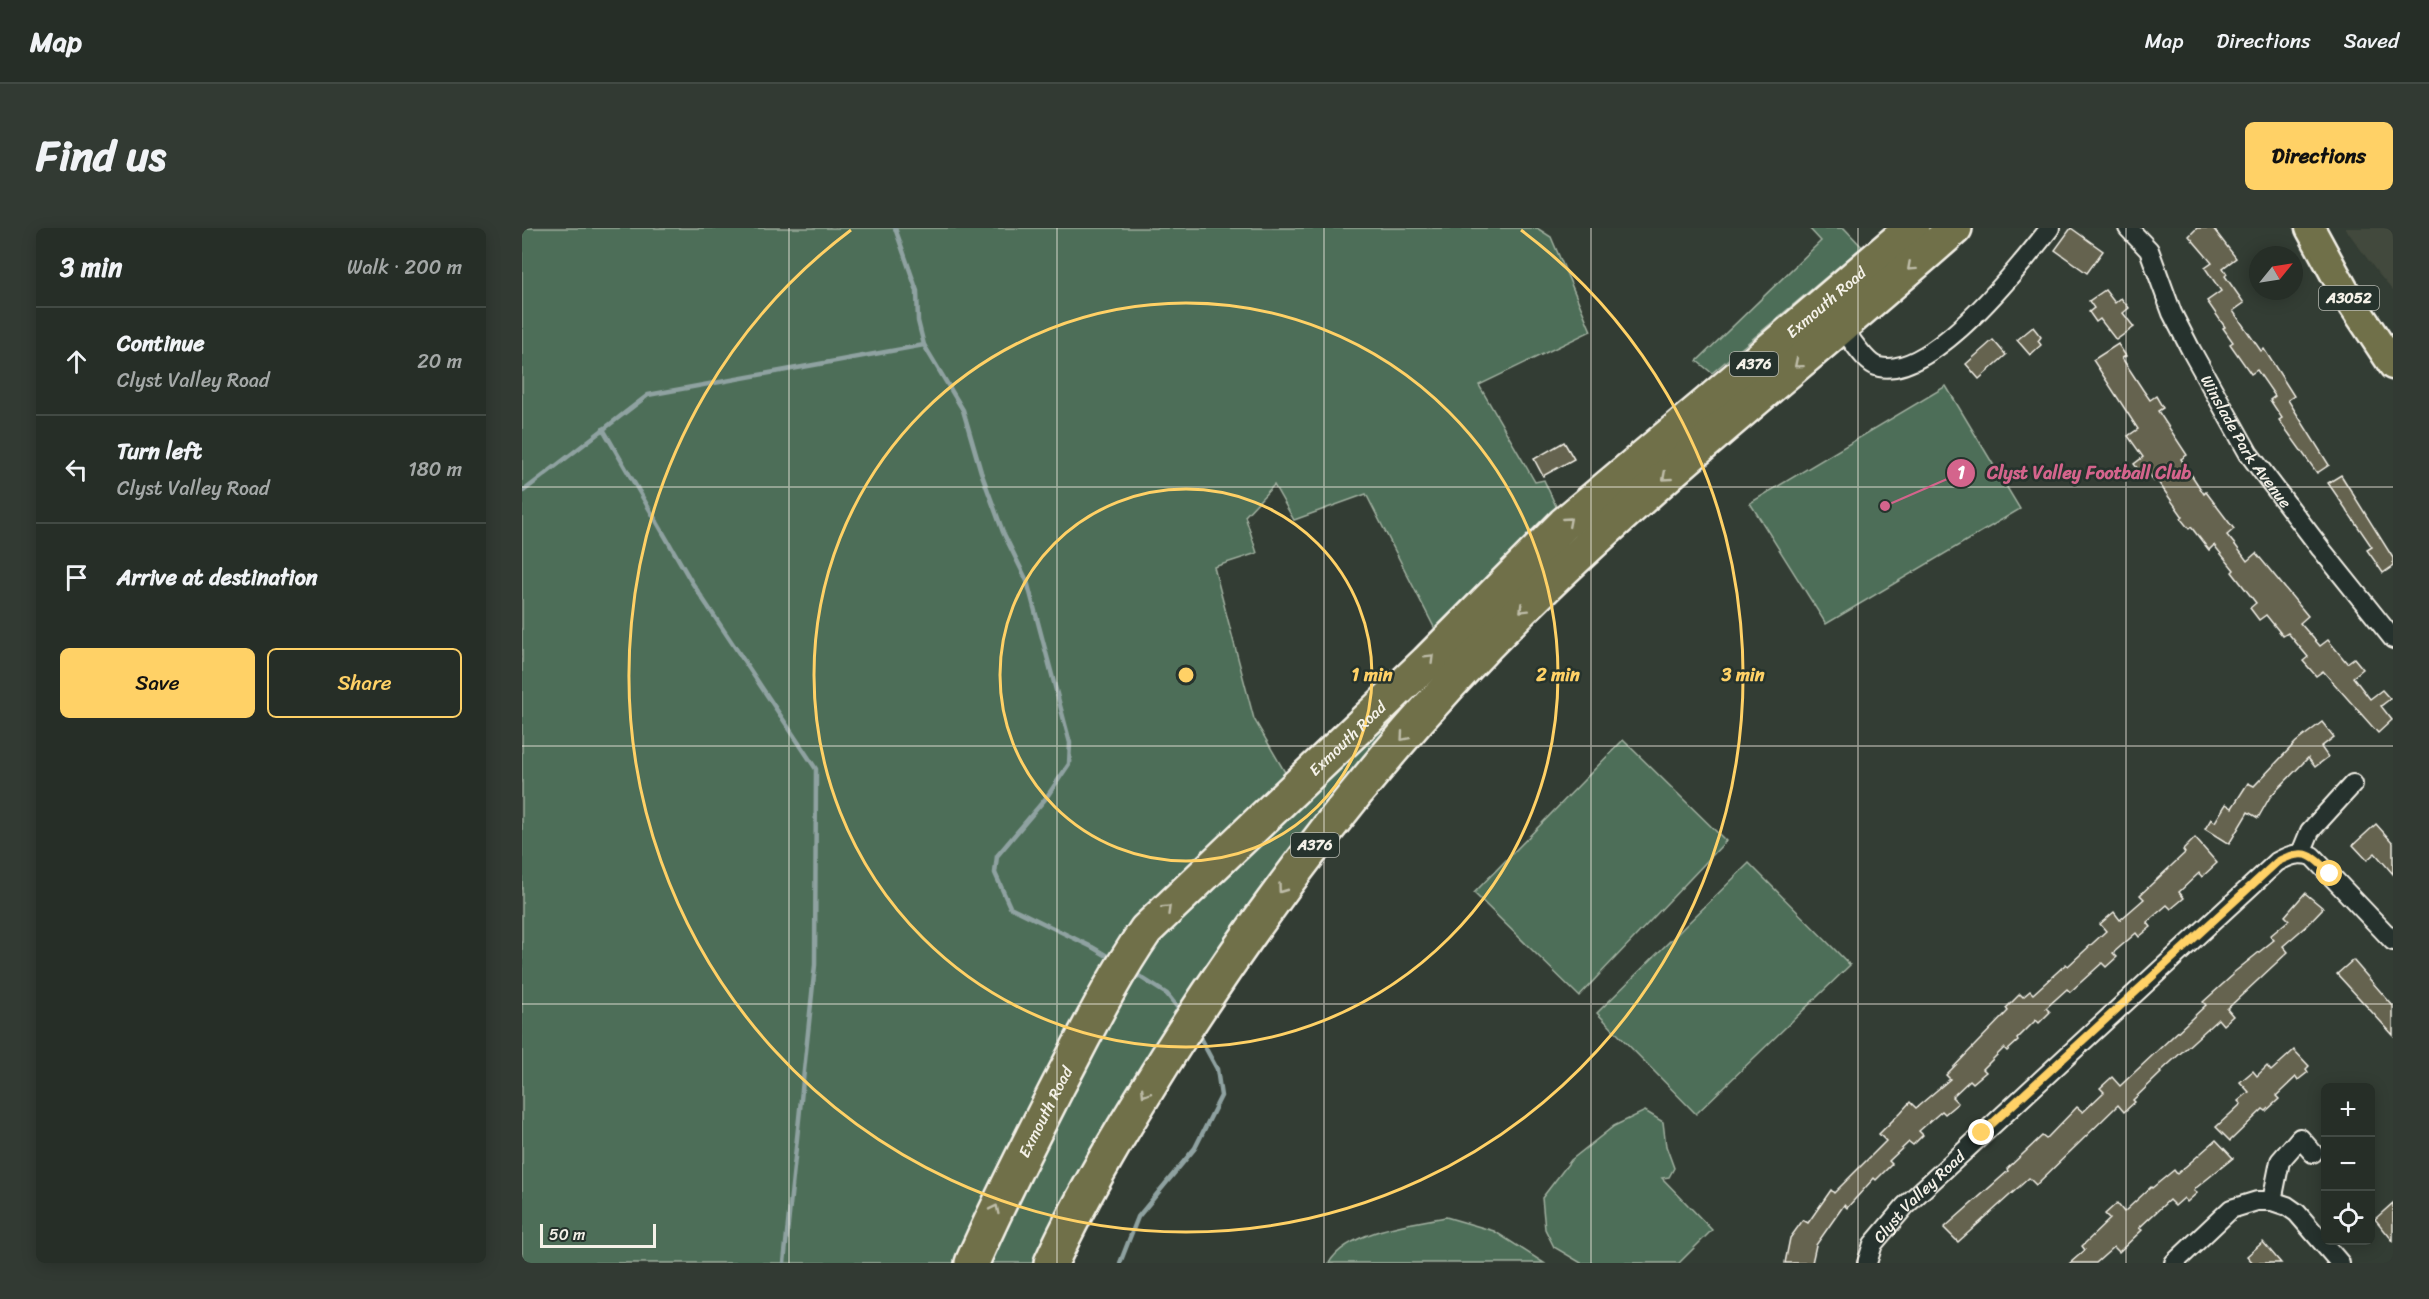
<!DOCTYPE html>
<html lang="en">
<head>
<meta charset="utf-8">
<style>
	:root { --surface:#262e27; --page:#323a33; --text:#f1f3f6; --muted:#a4a8a7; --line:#424a44; --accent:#ffd166 }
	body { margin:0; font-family:Sriracha,sans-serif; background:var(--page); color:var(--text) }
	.controls { position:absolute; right:18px; bottom:18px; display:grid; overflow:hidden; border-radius:9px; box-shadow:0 3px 15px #0003 }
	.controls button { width:54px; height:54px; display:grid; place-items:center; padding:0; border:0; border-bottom:2px solid var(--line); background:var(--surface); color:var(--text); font:30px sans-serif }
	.compass { position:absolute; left:1727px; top:18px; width:54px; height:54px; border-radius:50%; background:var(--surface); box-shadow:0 3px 15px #0003; rotate:60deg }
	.scale { position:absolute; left:18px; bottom:15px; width:116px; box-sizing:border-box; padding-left:6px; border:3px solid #f4f1e8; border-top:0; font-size:16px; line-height:21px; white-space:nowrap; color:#f4f1e8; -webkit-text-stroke:4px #26332d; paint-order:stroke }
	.stop { position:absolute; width:18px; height:18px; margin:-14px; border:4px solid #ffd166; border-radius:50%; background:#fff }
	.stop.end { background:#ffd166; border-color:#fff; box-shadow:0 2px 6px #0008 }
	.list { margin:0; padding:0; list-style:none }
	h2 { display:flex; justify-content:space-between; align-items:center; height:78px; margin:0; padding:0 24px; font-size:26px }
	h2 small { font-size:20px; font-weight:400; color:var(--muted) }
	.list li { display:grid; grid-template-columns:39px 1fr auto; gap:18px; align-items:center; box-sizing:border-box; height:108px; padding:0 24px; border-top:2px solid var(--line) }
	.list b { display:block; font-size:22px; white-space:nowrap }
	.list p { margin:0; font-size:20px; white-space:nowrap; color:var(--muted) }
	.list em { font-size:20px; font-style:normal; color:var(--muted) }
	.actions { display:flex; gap:12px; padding:18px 24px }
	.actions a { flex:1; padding:14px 0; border:2px solid var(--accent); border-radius:9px; text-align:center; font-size:21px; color:var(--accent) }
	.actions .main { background:var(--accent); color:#111 }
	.icon { flex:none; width:33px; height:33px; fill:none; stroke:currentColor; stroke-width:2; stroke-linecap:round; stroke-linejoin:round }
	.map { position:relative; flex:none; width:1871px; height:1035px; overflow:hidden; border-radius:9px }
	header { display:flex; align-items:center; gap:36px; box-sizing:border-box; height:84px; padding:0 30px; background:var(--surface); border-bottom:2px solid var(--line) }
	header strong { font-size:28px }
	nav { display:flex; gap:33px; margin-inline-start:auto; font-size:21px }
	.intro { display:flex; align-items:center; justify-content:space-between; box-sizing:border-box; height:144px; padding:0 36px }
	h1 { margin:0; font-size:42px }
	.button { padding:15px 27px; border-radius:9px; background:var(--accent); color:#111; font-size:21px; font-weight:700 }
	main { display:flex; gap:36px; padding:0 36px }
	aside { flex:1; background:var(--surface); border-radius:9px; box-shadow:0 3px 15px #0003 }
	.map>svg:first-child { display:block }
</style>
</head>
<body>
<header>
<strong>Map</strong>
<nav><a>Map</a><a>Directions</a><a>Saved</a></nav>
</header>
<div class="intro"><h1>Find us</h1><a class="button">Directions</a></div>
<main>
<aside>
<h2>3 min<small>Walk · 200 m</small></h2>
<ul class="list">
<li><svg class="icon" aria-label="ahead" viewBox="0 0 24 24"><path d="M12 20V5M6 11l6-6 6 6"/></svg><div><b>Continue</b><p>Clyst Valley Road</p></div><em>20 m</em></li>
<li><svg class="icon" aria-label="left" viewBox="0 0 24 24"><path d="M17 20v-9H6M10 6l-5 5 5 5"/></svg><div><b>Turn left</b><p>Clyst Valley Road</p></div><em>180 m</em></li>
<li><svg class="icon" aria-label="arrive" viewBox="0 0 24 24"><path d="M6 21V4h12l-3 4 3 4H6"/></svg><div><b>Arrive at destination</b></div></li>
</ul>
<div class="actions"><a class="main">Save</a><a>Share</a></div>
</aside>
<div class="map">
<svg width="1871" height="1035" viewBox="0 0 1871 1035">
	<rect width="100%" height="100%" fill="#333d34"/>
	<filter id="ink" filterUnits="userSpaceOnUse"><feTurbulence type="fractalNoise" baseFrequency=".0167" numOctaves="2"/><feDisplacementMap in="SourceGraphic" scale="12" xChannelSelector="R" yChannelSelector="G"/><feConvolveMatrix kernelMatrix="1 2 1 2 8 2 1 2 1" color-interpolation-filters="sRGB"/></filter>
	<g filter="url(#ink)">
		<path fill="#42483c" d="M1823 0H1871V63L1855 44Z"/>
		<g fill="#4e6e59" stroke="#a1b0a0" stroke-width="1.5">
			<path d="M0 0H1015L1029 9 1069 103 957 157 1013 254 1022 252 1039 289 914 403 844 266 772 292 752 257 723 288 735 325 692 339 732 491 764 546 614 698 443 1035H0Z"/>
			<path d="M1287 0H1322L1340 19 1190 145 1175 133 1299 13Z"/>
			<path d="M1424 158 1498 281 1304 396 1228 275Z"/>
			<path d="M999 346 899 475 521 1035H458L629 707Z"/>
			<path d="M1101 512 1204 613 1057 768 952 665Z"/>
			<path d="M1227 635 1328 737 1174 886 1075 785Z"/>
			<path d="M1123 883 1141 894 1144 918 1152 940 1147 949 1140 950 1190 1002 1157 1035H1059L1032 1019 1023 1001 1020 970 1049 932 1092 898Z"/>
			<path d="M924 989 972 1003 1022 1035H807C825 1003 890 995 924 989Z"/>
		</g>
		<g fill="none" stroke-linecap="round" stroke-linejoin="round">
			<g stroke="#8fa2a1" stroke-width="4.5">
				<path d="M373 0 395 63 396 93 402 117 441 182 459 244 481 304 505 353 548 515 547 536 524 570 475 628 473 645 488 679 570 719 592 732"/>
				<path d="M81 201 169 353 294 541 293 737 262 1035"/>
				<path d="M0 264 126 167 402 117"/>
				<path d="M612 745 645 766 660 785"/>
				<path d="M598 1035 616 989 673 920 699 868 695 841 676 806"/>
			</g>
		</g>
		<g fill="#65634f" stroke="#f4f1e8" stroke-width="1.5">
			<path d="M1549 0 1581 23 1565 45 1533 22Z"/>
			<path d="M1675 0H1691L1714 30 1701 40 1705 46 1703 48 1722 75 1711 83 1739 123 1742 121 1772 168 1766 172 1807 237 1795 245 1757 192 1760 190 1748 172 1753 168 1735 142 1729 146 1708 116 1711 114 1701 100 1703 99 1685 73 1699 63 1683 40 1690 35 1667 8Z"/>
			<path d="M1583 62 1593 75 1599 70 1607 80 1601 85 1612 99 1594 112 1578 91 1574 94 1567 84 1572 80 1567 73Z"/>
			<path d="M1511 99 1519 109 1516 113 1519 117 1508 127 1495 112Z"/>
			<path d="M1471 112 1484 127 1457 151 1444 136Z"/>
			<path d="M1596 116 1604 128 1600 130 1621 162 1628 172 1634 168 1641 180 1636 183 1665 227 1659 231 1682 266 1684 264 1712 301 1705 307 1714 318 1725 333 1734 325 1786 388 1778 395 1798 418 1806 412 1825 435 1832 430 1841 441 1831 449 1848 471 1860 462 1868 471 1859 478 1870 492 1856 505 1801 443 1794 448 1781 433 1786 429 1766 405 1761 408 1744 387 1737 392 1728 380 1734 375 1710 344 1712 342 1692 317 1687 322 1669 299 1667 301 1659 291 1661 289 1634 251 1632 253 1625 242 1619 245 1612 236 1621 229 1606 208 1616 201 1571 132Z"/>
			<path d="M1042 214 1052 231 1021 248 1012 231Z"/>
			<path d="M1819 247 1871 330V338L1861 345 1845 322 1850 319 1806 255Z"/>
			<path d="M1800 494 1812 509 1799 519 1806 529 1793 539 1786 530 1748 569 1736 590 1726 584 1707 616 1683 601 1689 591 1693 594 1704 576 1710 580 1726 555 1732 558 1774 514Z"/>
			<path d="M1854 596 1871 615V646L1853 625 1845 632 1831 617Z"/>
			<path d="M1673 610 1695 635 1680 649 1677 645 1657 664 1662 670 1649 681 1645 677 1625 694 1629 699 1617 709 1614 705 1591 725 1595 729 1584 739 1580 735 1548 764 1545 761 1524 780 1528 784 1517 795 1514 792 1495 811 1496 813 1485 823 1482 820 1461 841 1464 844 1451 855 1448 852 1430 869 1436 875 1423 886 1420 883 1397 903 1401 907 1391 917 1387 914 1367 933 1370 936 1354 952 1352 950 1325 980 1322 977 1294 1017 1290 1035H1263L1268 1010 1281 992 1286 995 1309 962 1312 965 1364 913 1357 906 1379 884 1388 874 1394 880 1428 851 1424 847 1486 783 1484 780 1498 766 1501 769 1508 763 1511 766 1544 736 1546 738 1584 703 1578 696 1592 684 1598 692 1622 671 1618 667 1663 625 1661 622Z"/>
			<path d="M1783 665 1801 680 1783 699 1761 718 1766 724 1705 781 1711 788 1701 797 1696 791 1638 844 1639 845 1611 872 1613 874 1602 884 1596 877 1514 957 1507 950 1436 1014 1422 1000 1486 943 1485 941 1520 908 1524 911 1555 879 1561 884 1582 864 1578 860 1590 849 1598 858 1684 777 1681 774 1711 747 1710 746 1752 712 1748 708 1767 692 1763 688Z"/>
			<path d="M1831 732 1871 778V807L1815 746Z"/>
			<path d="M1772 822 1787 838 1784 841 1786 844 1776 852 1774 849 1754 868 1757 871 1744 883 1741 881 1708 913 1694 899 1719 876 1716 873 1727 864 1718 854 1731 843 1735 848 1745 838 1749 843Z"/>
			<path d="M1694 912 1711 930 1674 960 1672 963 1675 965 1665 974 1662 970 1653 978 1647 972 1617 1000 1620 1002 1597 1024 1592 1019 1574 1035H1548L1563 1022 1560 1018 1588 991 1583 986 1595 975 1602 984 1629 959 1630 960 1652 942 1655 946Z"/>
			<path d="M1871 975V1013L1853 991Z"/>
			<path d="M1741 1014 1759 1035H1731L1725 1028Z"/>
		</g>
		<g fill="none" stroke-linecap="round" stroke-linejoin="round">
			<g stroke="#f4f1e8" stroke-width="22">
				<g id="street">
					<path id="s1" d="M1606 0 1627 22 1650 85 1669 122 1727 226 1799 321 1871 411"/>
					<path d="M1314 92C1325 103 1342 136 1357 139 1410 151 1499 37 1528 0"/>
					<path d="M1779 625 1788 603 1831 556"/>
					<path d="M1750 973 1758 933 1778 910 1791 925"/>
					<path id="s2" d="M1345 1035 1351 1016 1383 978 1755 634C1768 627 1776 624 1790 628L1871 713"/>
					<path d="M1652 1035 1709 981 1735 973H1750L1765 978 1775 985 1818 1035"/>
				</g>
			</g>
			<g stroke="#f4f1e8" stroke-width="33">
				<path id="primary" d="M1788 0 1824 66 1871 137"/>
			</g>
			<g stroke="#f4f1e8" stroke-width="38">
				<g id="highway">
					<path id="s3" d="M450 1035C476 975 506 917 536 858 564 805 590 751 624 702L905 434 1042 296 1186 175 1390 0"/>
					<path d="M529 1035C563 961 606 892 649 823 756 655 880 496 1024 358 1155 232 1298 120 1433 0"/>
				</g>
			</g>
			<use href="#street" stroke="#26332d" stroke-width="18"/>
			<use href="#primary" stroke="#6f704a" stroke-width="28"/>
			<use href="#highway" stroke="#6f704a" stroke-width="33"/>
		</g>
		<defs><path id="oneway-chevron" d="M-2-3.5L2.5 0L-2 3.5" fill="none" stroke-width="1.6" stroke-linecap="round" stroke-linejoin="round" transform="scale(1.5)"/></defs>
		<g stroke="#bfbda9">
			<use href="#oneway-chevron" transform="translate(1389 39) rotate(138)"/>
			<use href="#oneway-chevron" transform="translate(1276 136) rotate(140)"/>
			<use href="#oneway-chevron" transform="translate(1144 249) rotate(139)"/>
			<use href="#oneway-chevron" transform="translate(1046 293) rotate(-41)"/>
			<use href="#oneway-chevron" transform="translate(1001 381) rotate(135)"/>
			<use href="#oneway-chevron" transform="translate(908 430) rotate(-45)"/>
			<use href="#oneway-chevron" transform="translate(882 509) rotate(131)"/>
			<use href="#oneway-chevron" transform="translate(760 661) rotate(126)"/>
			<use href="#oneway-chevron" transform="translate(645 681) rotate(-44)"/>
			<use href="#oneway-chevron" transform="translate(623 865) rotate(122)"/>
			<use href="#oneway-chevron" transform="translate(473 981) rotate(-64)"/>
		</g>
	</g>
	<g fill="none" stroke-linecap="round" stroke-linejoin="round" filter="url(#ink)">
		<path stroke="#ffd166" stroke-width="8" d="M1460 905 1755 634C1781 620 1790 625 1808 646"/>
	</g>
	<path fill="none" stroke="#f4f1e8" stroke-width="1.5" stroke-opacity="0.55" d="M267 0V1035M535 0V1035M802 0V1035M1069 0V1035M1336 0V1035M1604 0V1035M0 259H1871M0 518H1871M0 776H1871"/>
	<g fill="none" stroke="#ffd166" stroke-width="3">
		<circle cx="664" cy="447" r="186"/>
		<circle cx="664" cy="447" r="372"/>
		<path d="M999 2A557 557 0 1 1 329 2"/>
	</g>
	<g text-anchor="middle" stroke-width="5" stroke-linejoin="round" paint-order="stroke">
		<g fill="#26332d" stroke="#b6b8b0" stroke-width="1.5">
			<rect x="1797" y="58" width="60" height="24" rx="4.5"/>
			<rect x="1208" y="124" width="48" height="24" rx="4.5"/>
			<rect x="769" y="605" width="48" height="24" rx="4.5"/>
		</g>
		<g font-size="15" font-weight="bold" fill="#f4f1e8">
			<text x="1827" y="75">A3052</text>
			<text x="1232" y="141">A376</text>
			<text x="793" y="622">A376</text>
		</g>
		<g font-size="16" fill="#f4f1e8" stroke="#26332d">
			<text dy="6" stroke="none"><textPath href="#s3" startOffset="1302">Exmouth Road</textPath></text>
			<text dy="6" stroke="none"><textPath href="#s1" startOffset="246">Winslade Park Avenue</textPath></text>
			<text dy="6" stroke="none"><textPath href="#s3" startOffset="654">Exmouth Road</textPath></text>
			<text dy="6" stroke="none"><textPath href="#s3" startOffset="168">Exmouth Road</textPath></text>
			<text dy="6" stroke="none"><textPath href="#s2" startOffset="86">Clyst Valley Road</textPath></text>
		</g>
	</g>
	<circle cx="664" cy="447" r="9" fill="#ffd166" stroke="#26332d" stroke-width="3"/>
	<g font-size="18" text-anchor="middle" font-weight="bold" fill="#ffd166" stroke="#26332d" stroke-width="5" stroke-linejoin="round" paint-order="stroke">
		<text x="850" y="453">1 min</text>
		<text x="1036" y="453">2 min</text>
		<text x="1221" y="453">3 min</text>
	</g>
	<path fill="none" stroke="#d4648c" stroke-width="2" d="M1363 278L1439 245"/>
	<g fill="#d4648c" stroke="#26332d" stroke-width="2">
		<circle cx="1363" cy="278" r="6"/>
		<circle cx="1439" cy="245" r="15"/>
	</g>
	<g font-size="18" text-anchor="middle" font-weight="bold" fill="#fff">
		<text x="1439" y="251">1</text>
	</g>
	<g font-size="18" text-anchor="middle" font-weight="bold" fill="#d4648c" stroke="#26332d" stroke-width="5" stroke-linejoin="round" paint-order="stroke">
		<text x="1567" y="251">Clyst Valley Football Club</text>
	</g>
</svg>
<div class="controls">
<button>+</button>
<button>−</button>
<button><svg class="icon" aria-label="locate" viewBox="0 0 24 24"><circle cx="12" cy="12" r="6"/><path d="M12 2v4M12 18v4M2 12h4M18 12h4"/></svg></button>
</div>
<svg class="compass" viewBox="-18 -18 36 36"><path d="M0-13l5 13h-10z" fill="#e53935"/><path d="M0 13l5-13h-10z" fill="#a4a8a7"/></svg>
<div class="scale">50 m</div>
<div class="stop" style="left:1808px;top:646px"></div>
<div class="stop end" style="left:1460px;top:905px"></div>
</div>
</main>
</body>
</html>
